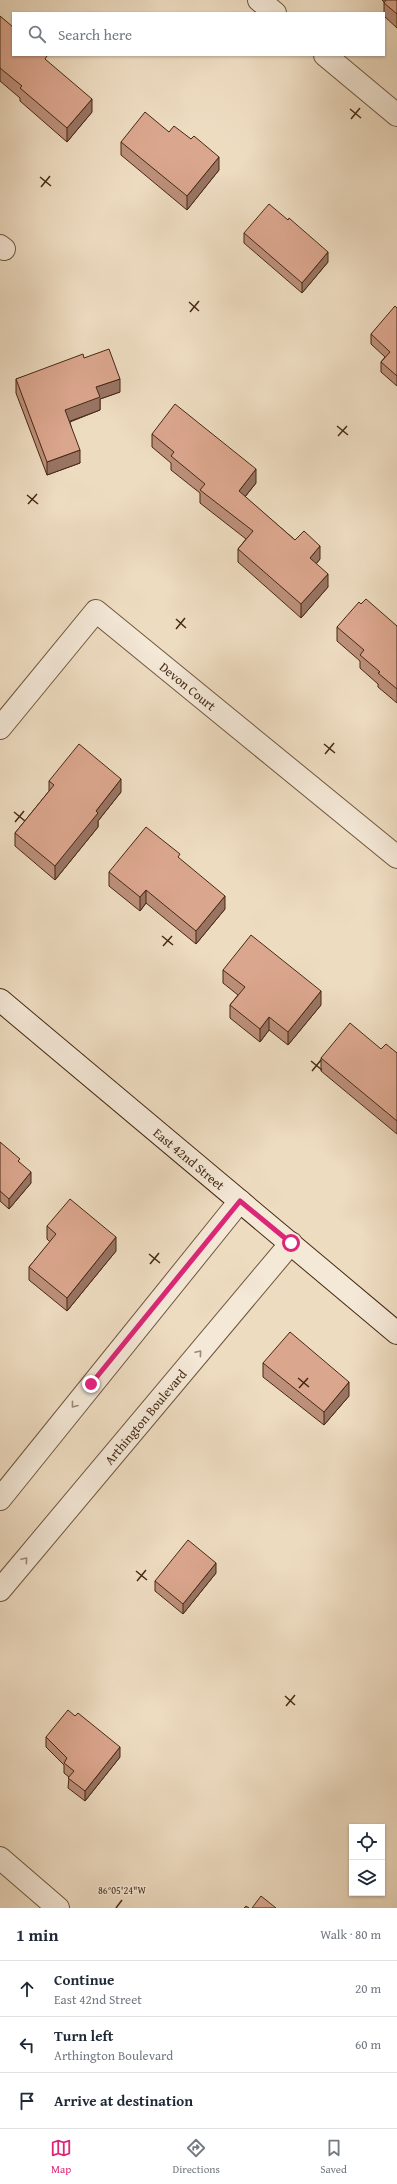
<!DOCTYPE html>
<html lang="en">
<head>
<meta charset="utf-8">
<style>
	:root { --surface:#fff; --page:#f6f6f7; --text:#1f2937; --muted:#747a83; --line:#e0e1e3; --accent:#db2777 }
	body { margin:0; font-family:"Gentium Book Plus",serif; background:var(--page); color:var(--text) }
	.controls { position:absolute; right:12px; bottom:12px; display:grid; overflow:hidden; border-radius:0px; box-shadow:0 1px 3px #0004 }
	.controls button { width:36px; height:36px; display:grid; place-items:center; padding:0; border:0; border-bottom:1px solid var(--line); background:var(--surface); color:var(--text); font:20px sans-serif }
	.stop { position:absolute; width:12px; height:12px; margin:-9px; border:3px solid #db2777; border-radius:50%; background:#fff }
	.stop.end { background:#db2777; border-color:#fff; box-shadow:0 1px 4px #0008 }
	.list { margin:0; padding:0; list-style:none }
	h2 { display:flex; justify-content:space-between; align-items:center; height:52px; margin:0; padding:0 16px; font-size:17px }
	h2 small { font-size:13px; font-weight:400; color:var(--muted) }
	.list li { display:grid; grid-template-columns:26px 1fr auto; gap:12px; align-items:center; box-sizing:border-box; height:56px; padding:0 16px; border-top:1px solid var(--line) }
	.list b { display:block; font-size:15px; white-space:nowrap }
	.list p { margin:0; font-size:13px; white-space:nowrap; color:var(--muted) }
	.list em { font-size:13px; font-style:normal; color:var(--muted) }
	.icon { flex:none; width:22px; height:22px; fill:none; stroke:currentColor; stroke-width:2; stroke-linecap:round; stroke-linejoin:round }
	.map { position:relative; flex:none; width:397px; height:1908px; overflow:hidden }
	.search { position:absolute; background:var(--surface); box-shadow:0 1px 3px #0004; left:12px; right:12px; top:12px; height:44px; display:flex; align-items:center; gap:10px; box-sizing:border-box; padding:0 14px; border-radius:0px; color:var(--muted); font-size:15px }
	.sheet { height:220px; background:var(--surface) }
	nav { display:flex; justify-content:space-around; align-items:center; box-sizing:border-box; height:56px; border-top:1px solid var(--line); background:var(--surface); font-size:11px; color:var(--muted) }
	nav a { display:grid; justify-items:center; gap:2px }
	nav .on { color:var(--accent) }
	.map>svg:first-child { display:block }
</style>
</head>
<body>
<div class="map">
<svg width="397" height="1908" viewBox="0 0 397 1908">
	<rect width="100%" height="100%" fill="#eedcc1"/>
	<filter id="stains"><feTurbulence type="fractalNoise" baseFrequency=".005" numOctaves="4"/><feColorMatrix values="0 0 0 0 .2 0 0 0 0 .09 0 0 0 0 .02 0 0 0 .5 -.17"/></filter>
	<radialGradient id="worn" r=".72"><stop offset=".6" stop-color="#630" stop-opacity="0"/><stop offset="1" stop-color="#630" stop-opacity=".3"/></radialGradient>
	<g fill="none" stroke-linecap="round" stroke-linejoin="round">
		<g stroke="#70563e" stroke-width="24">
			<g id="street">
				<path d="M259 0 275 13"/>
				<path d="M325 55 397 115"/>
				<path d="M0 246 4 249"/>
				<path id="s1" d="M0 728 96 611 397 857"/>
				<path d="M0 1499 240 1201"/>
				<path id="s2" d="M0 1590 291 1243"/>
				<path d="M0 1858 58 1908"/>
			</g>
		</g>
		<g stroke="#462913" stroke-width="24">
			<g id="secondary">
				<path id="s3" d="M0 1000 397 1333"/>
			</g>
		</g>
		<use href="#street" stroke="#f4e8d7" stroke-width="22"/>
		<use href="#secondary" stroke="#f4e8d7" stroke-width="22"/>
	</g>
	<g fill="#bc8f7a" stroke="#462913">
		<path d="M382 0H397V28L384 16V2Z"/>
		<path d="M0 16 47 61 92 112 67 142 20 101V98L0 81Z"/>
		<path d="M169 132 191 139 219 170 187 210 121 155V142Z"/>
		<path d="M244 233 328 262 302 293 244 243Z"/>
		<path d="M397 308V386L381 372V362L385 357 371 344V334Z"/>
		<path d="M84 358 120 392 100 399V410L70 422 80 463 47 475 16 393V379Z"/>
		<path d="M152 434 256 483 245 497 295 540 320 559 316 564 328 587 301 618 238 562V549L246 539 200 503V493L171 470V463L152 447Z"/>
		<path d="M361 604 397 626V703L378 687V684L360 668V661L337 641V627Z"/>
		<path d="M49 781 121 792 98 821V827L55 880 15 846V833L49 791Z"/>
		<path d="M109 872 225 909 196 944 146 903 140 911 109 886Z"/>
		<path d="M223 970 321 1005 288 1045 269 1030 260 1042 230 1018V1005L238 995 223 983Z"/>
		<path d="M381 1049 397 1053V1134L321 1071V1058Z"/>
		<path d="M0 1142 20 1163 31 1183 9 1209 0 1201Z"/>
		<path d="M47 1226 116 1251 67 1311 29 1280V1267L50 1242 47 1239Z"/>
		<path d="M263 1363 349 1396 324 1425 263 1377Z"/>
		<path d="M216 1573 183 1614 155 1591V1581Z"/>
		<path d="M46 1737 120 1757 85 1801 68 1788 69 1777 64 1773V1765L46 1747Z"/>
	</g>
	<g fill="#997463" stroke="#462913">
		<path d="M92 99V112L67 142V128Z"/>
		<path d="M219 157V170L187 210V196Z"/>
		<path d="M328 252V262L302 293V283Z"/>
		<path d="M120 379V392L100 399V410L65 423V410L96 387Z"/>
		<path d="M80 450V463L47 475V462Z"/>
		<path d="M256 469V483L239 504V491Z"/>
		<path d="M320 546V559L310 571V558Z"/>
		<path d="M328 574V587L301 618V604Z"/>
		<path d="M121 779V792L98 821V827L55 880V866L96 811Z"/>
		<path d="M146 890V903L140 911V897Z"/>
		<path d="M225 896V909L196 944V931Z"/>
		<path d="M321 991V1005L288 1045V1032Z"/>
		<path d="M269 1017V1030L260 1042V1029Z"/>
		<path d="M31 1172V1183L9 1209V1199Z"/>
		<path d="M116 1237V1251L67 1311V1298Z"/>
		<path d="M349 1382V1396L324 1425V1412Z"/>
		<path d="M216 1563V1573L183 1614V1604Z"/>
		<path d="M120 1747V1757L85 1801V1791Z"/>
	</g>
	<g fill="#dba68e" stroke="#462913">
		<path d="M386 0H397V14L384 3Z"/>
		<path d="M0 16 13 27V55H45L47 56 45 59 92 99 67 128 20 88 22 86 0 68Z"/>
		<path d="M145 112 169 132 174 126 191 139 194 136 219 157 187 196 121 142Z"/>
		<path d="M269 204 288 220 289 218 328 252 302 283 244 233Z"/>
		<path d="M395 306 397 308V376L381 362 390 352 371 334Z"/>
		<path d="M109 349 120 379 96 387 100 397 65 410 80 450 47 462 16 379 83 354 84 358Z"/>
		<path d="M175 404 256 469 239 491 295 540 304 531 320 546 310 558 328 574 301 604 238 549 253 531 200 490 205 484 171 456 174 452 152 434Z"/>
		<path d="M366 599 397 626V689L378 673 380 672 360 655 364 650 337 627 359 602 361 604Z"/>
		<path d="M79 744 121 779 96 811 98 813 55 866 15 833 54 785 49 781Z"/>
		<path d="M146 827 180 854 178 857 225 896 196 931 146 890 140 897 109 872Z"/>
		<path d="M251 935 321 991 288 1032 269 1017 260 1029 230 1005 245 987 223 970Z"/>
		<path d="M350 1023 381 1049 386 1044 397 1053V1121L321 1058Z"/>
		<path d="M0 1142 20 1159 18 1161 31 1172 9 1199 0 1191Z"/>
		<path d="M70 1199 116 1237 67 1298 29 1267 56 1234 47 1226Z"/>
		<path d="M290 1332 349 1382 324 1412 263 1363Z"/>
		<path d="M188 1540 216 1563 183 1604 155 1581Z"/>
		<path d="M68 1710 75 1716 78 1713 120 1747 85 1791 68 1778 74 1771 64 1763 67 1758 46 1737Z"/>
		<path d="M261 1896 276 1908H252Z"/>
		<path d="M246 1906 249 1908H244Z"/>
	</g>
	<defs><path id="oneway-chevron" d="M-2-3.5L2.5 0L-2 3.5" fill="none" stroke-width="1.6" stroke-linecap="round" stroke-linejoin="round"/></defs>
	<g stroke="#9d8875">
		<use href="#oneway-chevron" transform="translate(199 1353) rotate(-50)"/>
		<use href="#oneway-chevron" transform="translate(74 1405) rotate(128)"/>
		<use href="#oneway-chevron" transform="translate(25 1560) rotate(-50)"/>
	</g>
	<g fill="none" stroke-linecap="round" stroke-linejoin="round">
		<path stroke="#db2777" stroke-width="5" d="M91 1384 240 1201 291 1243"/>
	</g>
	<path fill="none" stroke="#462913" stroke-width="1.5" d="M350 109 361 118M351 119 360 108M40 177 51 186M41 187 50 176M189 302 199 311M190 312 199 301M337 426 348 435M338 436 347 426M27 495 38 504M28 504 37 494M176 619 186 628M176 629 185 618M324 744 335 753M325 754 334 743M14 812 25 821M15 822 24 811M162 936 173 945M163 946 172 936M311 1061 322 1070M312 1071 321 1060M149 1254 160 1263M150 1264 159 1253M298 1378 309 1387M299 1388 308 1378M136 1571 147 1580M137 1581 146 1570M285 1696 295 1705M286 1706 295 1695M116 1908 122 1900"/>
	<g text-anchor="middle" stroke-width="3" stroke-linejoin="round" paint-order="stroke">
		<g font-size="13" fill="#462913" stroke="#f4e8d7">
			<text dy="5" stroke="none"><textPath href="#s1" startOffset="270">Devon Court</textPath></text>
			<text dy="5" stroke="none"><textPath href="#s3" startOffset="247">East 42nd Street</textPath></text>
			<text dy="5" stroke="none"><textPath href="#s2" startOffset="226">Arthington Boulevard</textPath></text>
		</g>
	</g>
	<g font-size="10" text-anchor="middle" fill="#462913" stroke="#f4e8d7" stroke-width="3" stroke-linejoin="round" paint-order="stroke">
		<text x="122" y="1894">86°05'24"W</text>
	</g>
	<rect width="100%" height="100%" filter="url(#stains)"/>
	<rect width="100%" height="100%" fill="url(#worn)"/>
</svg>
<div class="controls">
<button><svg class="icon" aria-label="locate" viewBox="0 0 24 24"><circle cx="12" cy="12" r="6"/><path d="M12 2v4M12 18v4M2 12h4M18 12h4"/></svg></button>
<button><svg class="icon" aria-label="layers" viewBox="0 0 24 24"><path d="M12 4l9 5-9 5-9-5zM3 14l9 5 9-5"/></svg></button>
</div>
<div class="stop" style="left:291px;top:1243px"></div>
<div class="stop end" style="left:91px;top:1384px"></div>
<div class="search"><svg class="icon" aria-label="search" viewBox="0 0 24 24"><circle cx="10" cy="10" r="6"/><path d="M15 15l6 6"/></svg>Search here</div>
</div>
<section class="sheet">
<h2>1 min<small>Walk · 80 m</small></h2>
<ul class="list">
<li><svg class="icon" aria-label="ahead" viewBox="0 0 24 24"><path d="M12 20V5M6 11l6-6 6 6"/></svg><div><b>Continue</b><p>East 42nd Street</p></div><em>20 m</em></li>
<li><svg class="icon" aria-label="left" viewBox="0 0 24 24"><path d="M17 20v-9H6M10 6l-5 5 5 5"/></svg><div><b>Turn left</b><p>Arthington Boulevard</p></div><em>60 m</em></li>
<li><svg class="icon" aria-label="arrive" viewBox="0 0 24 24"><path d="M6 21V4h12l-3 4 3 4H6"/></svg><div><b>Arrive at destination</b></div></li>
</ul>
</section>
<nav>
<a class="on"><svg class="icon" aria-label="map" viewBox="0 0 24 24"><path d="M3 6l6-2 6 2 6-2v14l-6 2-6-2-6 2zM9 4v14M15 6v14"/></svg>Map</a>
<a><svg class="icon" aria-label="directions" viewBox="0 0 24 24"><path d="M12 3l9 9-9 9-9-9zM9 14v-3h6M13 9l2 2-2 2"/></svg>Directions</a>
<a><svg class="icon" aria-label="saved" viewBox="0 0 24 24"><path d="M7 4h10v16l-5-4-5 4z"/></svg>Saved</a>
</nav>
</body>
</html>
